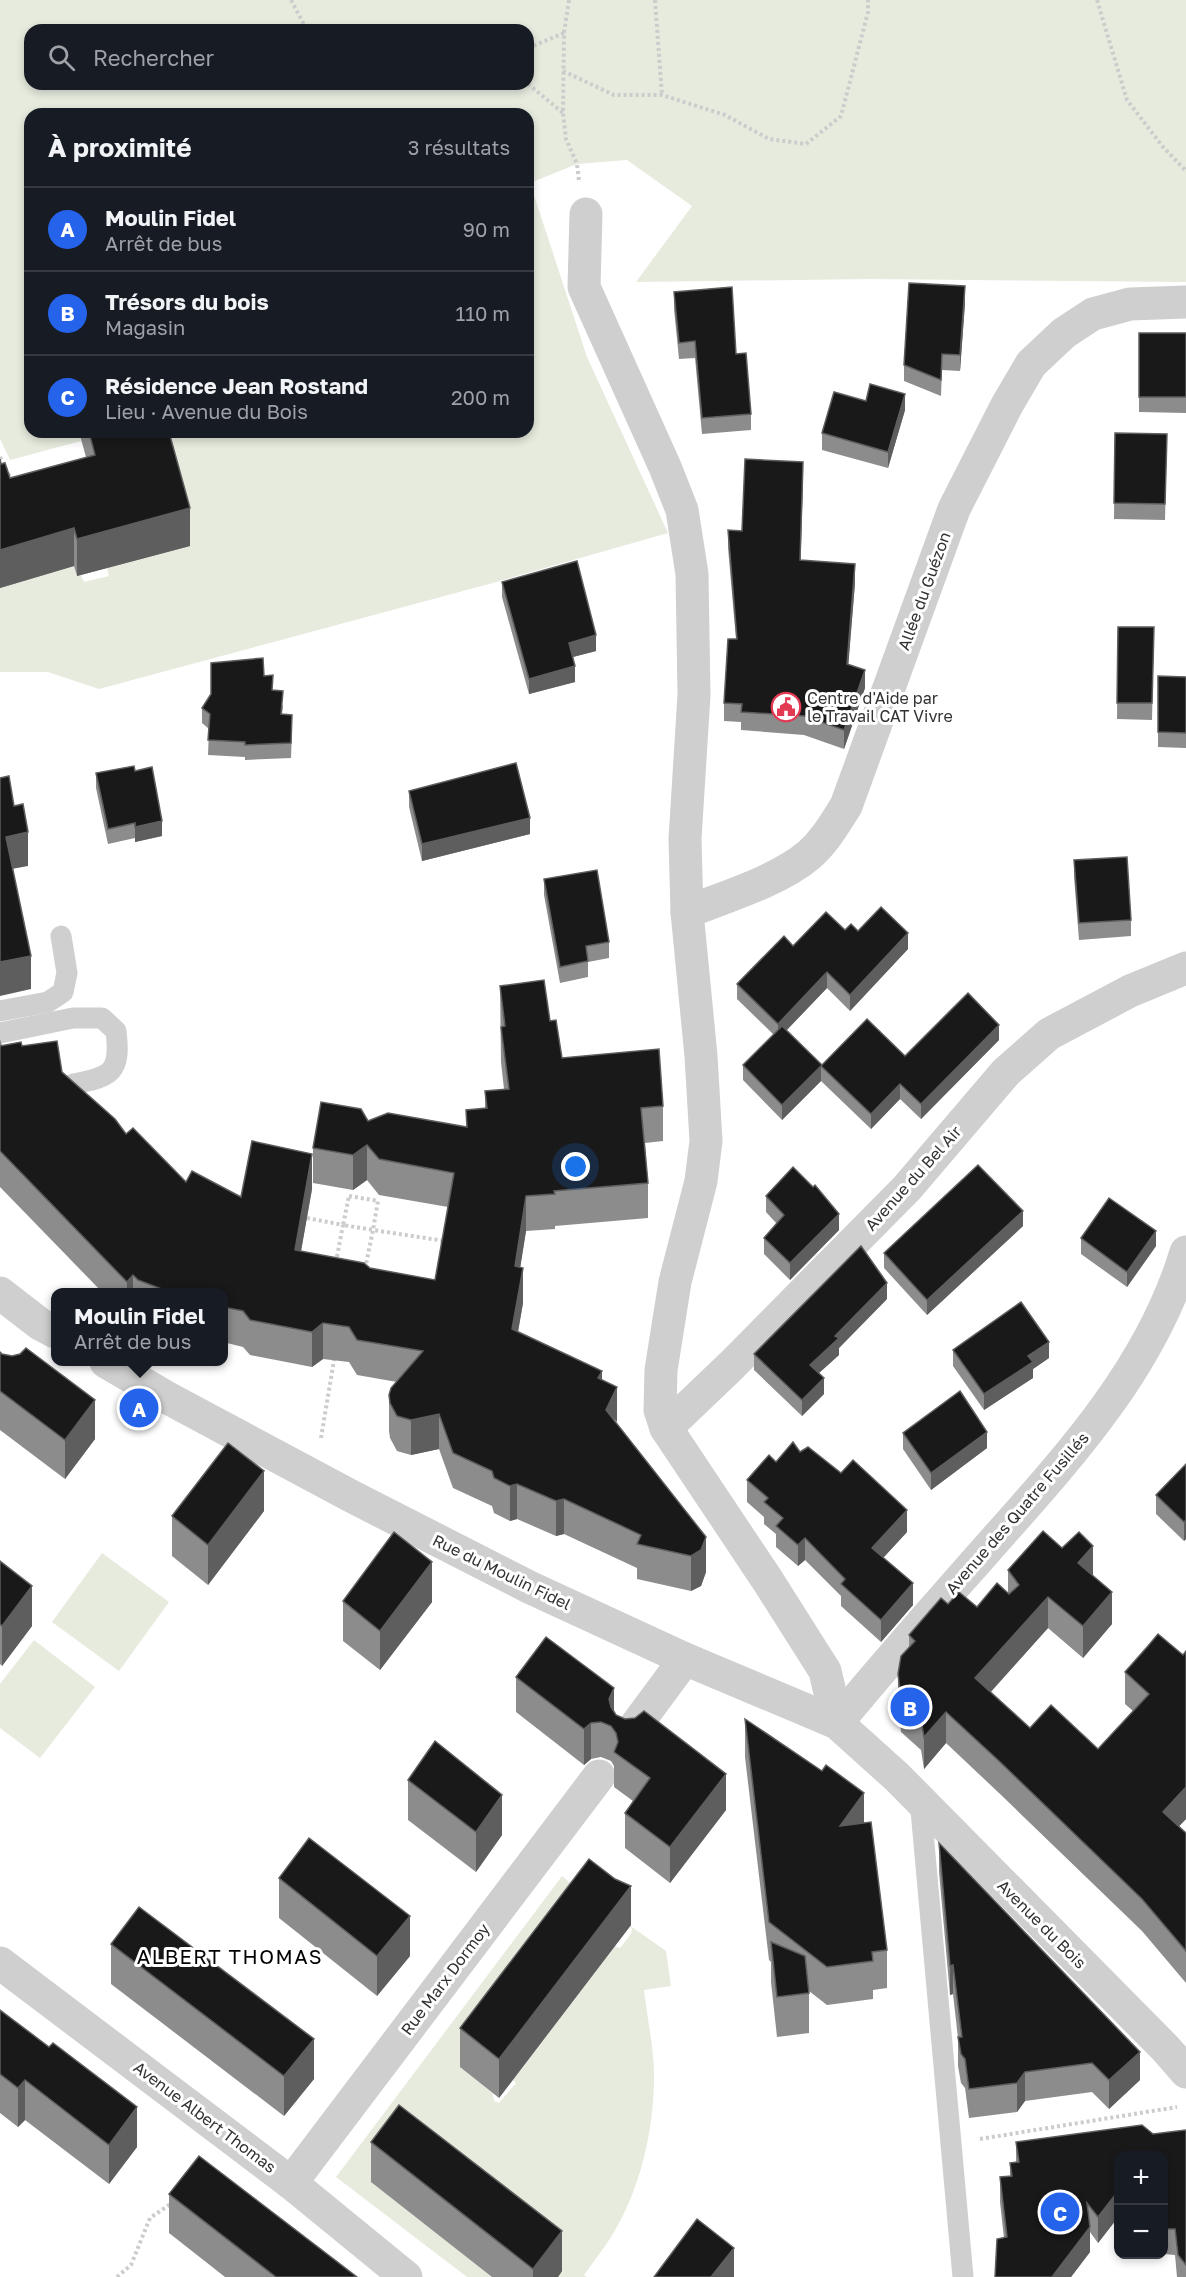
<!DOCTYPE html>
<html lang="fr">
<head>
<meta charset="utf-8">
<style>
	:root { --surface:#171b24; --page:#242831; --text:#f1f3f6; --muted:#9ea1a6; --line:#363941; --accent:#2563eb }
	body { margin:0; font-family:"Golos Text",sans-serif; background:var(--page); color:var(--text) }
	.controls { position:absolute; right:18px; bottom:18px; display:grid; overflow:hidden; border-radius:12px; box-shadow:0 3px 9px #0003 }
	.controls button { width:54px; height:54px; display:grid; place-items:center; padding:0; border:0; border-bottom:2px solid var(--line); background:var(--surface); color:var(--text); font:30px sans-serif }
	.you { position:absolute; left:576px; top:1167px; width:21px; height:21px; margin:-15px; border:4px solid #fff; border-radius:50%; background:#1a73e8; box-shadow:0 0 0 9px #1a73e833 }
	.badge { display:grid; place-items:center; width:39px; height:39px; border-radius:50%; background:var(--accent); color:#fff; font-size:20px; font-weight:700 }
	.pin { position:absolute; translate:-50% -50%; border:3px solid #fff; box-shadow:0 2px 6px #0006 }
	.popup { position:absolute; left:51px; top:1288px; width:177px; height:78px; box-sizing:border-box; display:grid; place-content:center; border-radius:12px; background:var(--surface); filter:drop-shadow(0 2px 4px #0005); font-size:20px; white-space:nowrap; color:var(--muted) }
	.popup b { font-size:22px; color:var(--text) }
	.popup::after { content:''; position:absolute; left:50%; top:100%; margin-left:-12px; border:12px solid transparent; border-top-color:var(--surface) }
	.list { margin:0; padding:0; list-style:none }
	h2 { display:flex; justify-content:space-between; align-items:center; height:78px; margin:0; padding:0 24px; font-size:26px }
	h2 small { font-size:20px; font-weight:400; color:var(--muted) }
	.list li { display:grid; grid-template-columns:39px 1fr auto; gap:18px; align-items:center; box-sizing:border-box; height:84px; padding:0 24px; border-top:2px solid var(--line) }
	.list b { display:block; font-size:22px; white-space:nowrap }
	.list p { margin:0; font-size:20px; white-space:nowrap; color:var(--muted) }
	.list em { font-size:20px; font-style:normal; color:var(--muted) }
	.icon { flex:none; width:33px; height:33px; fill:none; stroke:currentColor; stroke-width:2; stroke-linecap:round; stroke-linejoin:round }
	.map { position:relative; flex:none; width:1186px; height:2277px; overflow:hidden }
	.search { position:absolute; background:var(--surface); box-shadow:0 3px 9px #0003; left:24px; top:24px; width:510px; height:66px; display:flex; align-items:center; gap:15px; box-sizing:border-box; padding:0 21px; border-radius:18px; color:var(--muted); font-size:22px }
	.panel { position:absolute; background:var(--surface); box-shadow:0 3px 9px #0003; left:24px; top:108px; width:510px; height:330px; border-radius:18px }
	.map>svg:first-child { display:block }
</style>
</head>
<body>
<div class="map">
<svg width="1186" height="2277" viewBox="0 0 1186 2277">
	<rect width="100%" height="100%" fill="#fff"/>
	<g fill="#e6ebde" fill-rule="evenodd">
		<path d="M0 0H1186V282L870 279 636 282 692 206 627 160 577 164 530 183 587 357 668 533 489 584 99 689 48 672H0V588L26 580 69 548 77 576 81 575 84 582 109 576 107 568 167 432H528V114H30V432H79L81 441 10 460 0 439ZM30 30H528V84H30Z"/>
		<path d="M102 1553 169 1602 119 1671 52 1622Z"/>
		<path d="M34 1640 95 1687 40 1758 0 1728V1684Z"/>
		<path d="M562 1876 589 1899 461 2067 493 2094 494 2101 499 2103 516 2083 513 2080 615 1946 620 1948 631 1934 632 1929 629 1925 666 1951 671 1986 644 1990C647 2018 654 2047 654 2076 654 2131 640 2191 611 2237 603 2250 593 2262 584 2275L587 2277H467L336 2177Z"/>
	</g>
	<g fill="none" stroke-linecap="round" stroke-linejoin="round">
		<g stroke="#ccc" stroke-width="4" stroke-dasharray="3 3" stroke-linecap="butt">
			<path d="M291 0 307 30"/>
			<path d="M569 0 564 33 563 113 566 139 577 164 579 181"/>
			<path d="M655 0 662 95"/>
			<path d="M1097 0 1127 100 1163 147 1186 171"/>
			<path d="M528 48 564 33"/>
			<path d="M563 71 614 95H662L725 115 769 139 806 144 841 116 868 12V0"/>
			<path d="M528 84 563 113"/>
			<path d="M0 457 12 481"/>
			<path d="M349 1196 378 1201 373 1230 343 1225Z"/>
			<path d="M307 1218 343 1225 336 1262"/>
			<path d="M365 1269 373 1230 445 1241"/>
			<path d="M321 1438 334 1360"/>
			<path d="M980 2139 1177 2107"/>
			<path d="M117 2277 131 2265 150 2218 172 2203"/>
		</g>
		<g stroke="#cfcfcf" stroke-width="21">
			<path d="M0 1011 48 1002 63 992 67 973 61 936"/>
			<path d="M0 1033 73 1018H102L116 1031C121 1072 112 1077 73 1084"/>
			<path d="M920 1799 963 2277"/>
		</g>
		<g stroke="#cfcfcf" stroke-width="33">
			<path d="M586 214 584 287 665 467 682 510 692 574 694 695 685 839 687 912 701 1056 706 1141 701 1181 675 1282 661 1370 660 1410 666 1428 768 1581 825 1671 837 1723"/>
			<path d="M687 912C725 897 778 881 809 855 825 841 835 823 846 806L954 509 1007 405 1031 364 1064 333 1093 314 1130 304 1186 302"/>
			<path d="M0 1293 40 1324 55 1332"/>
			<path d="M106 1362 166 1397 351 1496 529 1587 685 1659 837 1723 897 1777 1166 2049 1186 2072"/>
			<path d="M666 1428 732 1365 907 1188 1006 1072 1049 1034 1130 991 1186 968"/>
			<path d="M837 1723C886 1663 937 1606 988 1548 1067 1459 1151 1369 1186 1252"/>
			<path d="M628 1736 685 1659"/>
			<path d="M0 1963 291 2183 406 2277"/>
			<path d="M291 2183 599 1776"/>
		</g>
	</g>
	<g fill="#8c8c8c">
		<path d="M674 292 736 354 751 414V430L702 434 695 358 679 359 674 309Z"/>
		<path d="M965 303 960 371 942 370 941 396 904 381V365Z"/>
		<path d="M1139 333H1186V413L1139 412Z"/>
		<path d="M866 401 905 410 888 468 822 450V433Z"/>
		<path d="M79 432H169L190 546 77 576 74 566 0 588V459L1 464 10 478 86 457Z"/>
		<path d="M1115 433 1167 434 1165 520 1114 519Z"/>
		<path d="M803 481 800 560 855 583 848 664 865 688 844 749 804 735 741 730V722L724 721V703L736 639 728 548V530L742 531Z"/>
		<path d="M502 582 596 651 573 657 575 682 529 694 502 597Z"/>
		<path d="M1118 627H1154L1152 720 1117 719Z"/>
		<path d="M264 676 283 706 282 714 292 730 291 758 245 760V757L208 755 209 729 202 723V708Z"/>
		<path d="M1158 676 1186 677V748L1158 747Z"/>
		<path d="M96 773 162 836 135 842V838L108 844 96 788Z"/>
		<path d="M409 791 530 834 422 861 409 807Z"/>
		<path d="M1074 860 1131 920V936L1079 940 1074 877Z"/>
		<path d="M544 879 609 942V958L588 962V977L560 983 544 895Z"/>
		<path d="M845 930 858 931 908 949 850 1011 827 988 787 1030 822 1065 905 1056 999 1040 921 1119 900 1099 871 1129 821 1081 782 1120 743 1080V1065L774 1035 737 999V984L793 946Z"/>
		<path d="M500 986 550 1021 562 1058 663 1106V1141L645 1143 648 1183V1218L555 1226V1229L526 1231 520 1267 523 1303 518 1332 602 1380 616 1423 706 1572 701 1586 691 1591 637 1579V1568L564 1534 556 1536 517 1519 510 1521 494 1513 492 1506 453 1488 439 1449 411 1455 397 1451 390 1438 389 1431V1395L397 1382 357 1375 349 1362 323 1359 312 1367 250 1355 243 1347 223 1342V1293H103L0 1187V1039L2 1045 22 1046 62 1072 126 1134 186 1182 241 1197 312 1189 301 1251 370 1268 435 1280 448 1207 379 1195 367 1180 353 1190 313 1183V1148L368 1121 466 1127 485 1108V1091L504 1089 501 1062Z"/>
		<path d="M766 1196 839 1230 790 1280 764 1254V1238L777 1224 766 1212Z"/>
		<path d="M1023 1226 927 1315 884 1268V1253Z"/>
		<path d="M1081 1238 1156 1246 1127 1287 1081 1254Z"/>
		<path d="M887 1299 839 1348V1355L819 1373 824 1394 802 1416 754 1370V1354Z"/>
		<path d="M953 1350 1049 1358 1033 1369V1378L984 1410 953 1366Z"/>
		<path d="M0 1352 95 1439 65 1479 0 1430Z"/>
		<path d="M903 1433 987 1448 931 1490 903 1449Z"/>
		<path d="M800 1452 907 1532 883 1558 913 1605 881 1642 841 1606V1596L805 1560 798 1566 776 1547V1534L764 1524V1517L747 1502V1480L776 1462Z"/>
		<path d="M1186 1464V1539L1184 1541 1156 1514V1495Z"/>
		<path d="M264 1511 208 1585 172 1556V1516Z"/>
		<path d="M0 1561 32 1626 2 1666 0 1664Z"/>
		<path d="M1008 1570 1093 1576 1112 1624 1083 1658 1048 1628 991 1692 1030 1728 1098 1749 1133 1711 1125 1704V1672L1183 1655 1186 1651V1819L1179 1826 1186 1833V1983L1142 1931 999 1793 946 1743 924 1769 921 1750 901 1732 898 1706V1674L909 1648V1635L948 1604 977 1607 1008 1593Z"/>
		<path d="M343 1601 432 1602 380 1670 343 1641Z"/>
		<path d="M516 1677 614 1711 616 1715 726 1810 670 1883 625 1848V1813L633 1801 614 1787V1766L611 1761 601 1757 591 1759 584 1765 516 1712Z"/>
		<path d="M745 1719 864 1823 887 1950V1988L873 1990V1999L827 2005 809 1991V2033L777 2037 771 1982V1962L769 1960 745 1757Z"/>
		<path d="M408 1780 502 1835 476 1872 408 1820Z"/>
		<path d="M939 1843 1140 2080 1109 2109 1092 2092 1025 2101 1017 2112 969 2118 965 2088 961 2083 958 2066V2038L953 1994 950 1995 939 1872Z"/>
		<path d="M279 1878 410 1956 377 1996 279 1918Z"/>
		<path d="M615 1879 631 1925 499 2098 460 2067V2028Z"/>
		<path d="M111 1944 314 2079 284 2116 111 1984Z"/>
		<path d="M0 2010 137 2147 109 2184 25 2120 18 2127 0 2113Z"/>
		<path d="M1186 2130V2277H1177L1175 2255 1164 2254V2156H1119V2216L1098 2243 1090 2232V2252L1071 2277H995L1004 2238 1000 2202V2177L1010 2176V2163H1016V2142L1153 2134Z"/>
		<path d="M371 2142 562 2271 558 2277H492L371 2182Z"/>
		<path d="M169 2194 357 2277H225L169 2233Z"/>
	</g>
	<g fill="#5e5e5e">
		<path d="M965 286V303L960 371V355Z"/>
		<path d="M905 394V410L888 468V452Z"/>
		<path d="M803 462V481L800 579V560Z"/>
		<path d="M190 508V546L77 576V539Z"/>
		<path d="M74 528V566L0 588V550Z"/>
		<path d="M855 564V583L847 682V664Z"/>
		<path d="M596 635V651L569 658V643Z"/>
		<path d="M575 666V682L529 694V679Z"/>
		<path d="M865 670V688L844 749V730Z"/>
		<path d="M530 818V834L422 861V844Z"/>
		<path d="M162 821V836L135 842V827Z"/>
		<path d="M28 832V866L6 870V837Z"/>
		<path d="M908 933V949L850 1011V995Z"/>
		<path d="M31 956V989L0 996V962Z"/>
		<path d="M827 972V988L778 1039V1024Z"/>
		<path d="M999 1025V1040L921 1119V1104Z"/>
		<path d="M821 1066V1081L782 1120V1105Z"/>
		<path d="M900 1084V1099L871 1129V1114Z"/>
		<path d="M367 1145V1180L353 1190V1155Z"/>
		<path d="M312 1154V1189L295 1285V1250Z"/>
		<path d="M526 1196V1231L515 1301V1266Z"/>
		<path d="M1023 1211V1226L927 1315V1300Z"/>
		<path d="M839 1214V1230L790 1280V1263Z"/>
		<path d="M1156 1231V1246L1127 1287V1272Z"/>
		<path d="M523 1268V1303L512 1365V1329Z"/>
		<path d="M133 1275V1293H127V1282Z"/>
		<path d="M887 1283V1299L839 1348V1355L810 1381V1365L835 1336Z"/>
		<path d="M323 1323V1359L312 1367V1332Z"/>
		<path d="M1049 1342V1358L1033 1369V1378L984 1410V1394L1028 1356Z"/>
		<path d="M602 1371V1406L598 1378Z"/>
		<path d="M824 1378V1394L802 1416V1400Z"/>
		<path d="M617 1387V1422L606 1410Z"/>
		<path d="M95 1400V1439L65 1479V1440Z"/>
		<path d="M439 1414V1449L411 1455V1420Z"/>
		<path d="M987 1432V1448L931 1490V1473Z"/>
		<path d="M264 1471V1511L208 1585V1545Z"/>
		<path d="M517 1484V1519L510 1521V1486Z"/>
		<path d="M564 1499V1534L556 1536V1501Z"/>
		<path d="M907 1510V1532L872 1570V1548Z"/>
		<path d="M1186 1520V1539L1184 1541V1522Z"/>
		<path d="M706 1537V1572L701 1586 691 1591V1556Z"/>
		<path d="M805 1538V1560L798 1566V1545Z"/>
		<path d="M1093 1546V1577L1078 1563Z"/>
		<path d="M432 1562V1602L380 1670V1631Z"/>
		<path d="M913 1583V1605L881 1642V1620Z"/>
		<path d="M32 1586V1626L2 1666V1626Z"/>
		<path d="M1112 1592V1624L1083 1658V1626Z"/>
		<path d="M1048 1597V1628L975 1709V1678Z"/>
		<path d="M614 1688V1724L609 1699Z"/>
		<path d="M946 1712V1743L924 1769V1737Z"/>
		<path d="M591 1723V1759L584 1765V1729Z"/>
		<path d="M726 1774V1810L670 1883V1847Z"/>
		<path d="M1186 1787V1819L1163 1843V1812Z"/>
		<path d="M864 1793V1831L840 1826Z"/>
		<path d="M502 1795V1835L476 1872V1832Z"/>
		<path d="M631 1886V1925L499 2098V2059Z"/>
		<path d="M410 1916V1956L377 1996V1956Z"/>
		<path d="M953 1965V1994L950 1995V1966Z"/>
		<path d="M314 2039V2079L284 2116V2076Z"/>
		<path d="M1140 2052V2080L1109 2109V2080Z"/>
		<path d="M1025 2072V2101L1017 2112V2083Z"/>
		<path d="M25 2080V2120L18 2127V2088Z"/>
		<path d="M137 2107V2147L109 2184V2145Z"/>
		<path d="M1119 2190V2216L1098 2243V2217Z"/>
		<path d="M1090 2227V2252L1071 2277H1052Z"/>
		<path d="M562 2231V2271L558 2277H533V2269Z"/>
		<path d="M734 2248V2277H711Z"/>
	</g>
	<g fill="#191919" stroke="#5e5e5e" stroke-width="1.5">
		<path d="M909 283 965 286 960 355 942 354 941 380 904 365Z"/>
		<path d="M732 287 736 354 746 353 751 414 702 418 695 341 679 343 674 292Z"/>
		<rect x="1139" y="333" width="47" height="64"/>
		<path d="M870 384 905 394 888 452 822 433 834 392 866 401Z"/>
		<path d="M89 432H169L190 508 77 539 74 528 0 550V459L1 464 5 463 10 478 95 455Z"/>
		<path d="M1115 433 1167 434 1165 504 1114 503Z"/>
		<path d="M745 459 803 462 800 560 855 564 847 664 865 670 844 730 804 716 741 712 742 704 724 703 728 639H737L728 530 742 531Z"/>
		<path d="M577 561 596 635 569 643 575 666 529 679 502 582Z"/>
		<path d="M1118 627H1154L1152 703H1117Z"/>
		<path d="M263 658 264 676 273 675 272 690 283 691 281 714 292 715 291 743 245 745V742L208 740 210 714 202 708 211 694V663Z"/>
		<path d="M1158 676 1186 677V733L1158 732Z"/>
		<path d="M516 763 530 818 422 844 409 791Z"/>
		<path d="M134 766 135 771 152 767 162 821 135 827V823L108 829 96 773Z"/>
		<path d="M9 776 14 806 23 804 28 832 6 837 31 956 0 962V778Z"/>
		<path d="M1127 857 1131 920 1079 923 1074 860Z"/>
		<path d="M597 870 609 942 586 946 588 961 560 967 544 879Z"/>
		<path d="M881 907 908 933 850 995 827 972 778 1024 737 984 784 936 793 946 826 912 845 930 851 924 858 931Z"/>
		<path d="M544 980 550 1021 556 1020 562 1058 659 1049 663 1106 641 1108 648 1183 554 1191 555 1194 526 1196 515 1266 523 1268 512 1329 602 1371 598 1378 617 1387 606 1410 706 1537 701 1550 691 1556 637 1544 641 1535 564 1499 556 1501 517 1484 510 1486 494 1478 492 1471 453 1453 439 1414 411 1420 397 1416 390 1403 389 1395 391 1388 423 1351 357 1340 349 1327 323 1323 312 1332 250 1320 243 1311 223 1307V1293H172L138 1280 133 1275 127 1282 0 1151V1046L21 1042 22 1046 57 1041 62 1072 115 1119 126 1134 133 1128 186 1182 192 1171 241 1197 252 1141 312 1154 295 1250 364 1263 370 1268 435 1280 454 1173 379 1159 367 1145 353 1155 313 1148 321 1102 361 1109 368 1121 388 1113 467 1127 466 1110 487 1108 485 1091 509 1089 501 1027 505 1026 500 986Z"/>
		<path d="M968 993 999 1025 921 1104 900 1084 871 1114 821 1066 782 1105 743 1065 782 1026 822 1065 867 1019 905 1056Z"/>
		<path d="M978 1165 1023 1211 927 1300 884 1253Z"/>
		<path d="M793 1167 813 1187 815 1185 839 1214 790 1263 764 1238 784 1215 766 1196Z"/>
		<path d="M1109 1198 1156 1231 1127 1272 1081 1238Z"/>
		<path d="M861 1246 887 1283 835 1336 839 1338 810 1365 824 1378 802 1400 754 1354Z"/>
		<path d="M1021 1302 1049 1342 1028 1356 1033 1362 984 1394 953 1350Z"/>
		<path d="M26 1348 95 1400 65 1440 0 1391V1352L2 1354 12 1356 20 1354Z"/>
		<path d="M960 1391 987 1432 931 1473 903 1433Z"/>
		<path d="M793 1442 800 1452 808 1447 841 1473 853 1460 907 1510 872 1548 913 1583 881 1620 841 1584 845 1579 805 1538 798 1545 776 1526 783 1518 764 1502 768 1498 747 1480 769 1455 776 1462Z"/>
		<path d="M228 1443 264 1471 208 1545 172 1516Z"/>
		<path d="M1186 1464V1520L1184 1522 1156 1495Z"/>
		<path d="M1043 1531 1062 1548 1079 1532 1093 1546 1078 1563 1112 1592 1083 1626 1048 1597 975 1678 1030 1728 1051 1705 1098 1749 1149 1694 1125 1672 1148 1646 1158 1634 1183 1655 1186 1651V1787L1163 1812 1186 1833V1951L1142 1899 999 1761 946 1712 924 1737 921 1719 901 1700 898 1674 901 1656 915 1641 909 1635 941 1598 948 1604 959 1592 977 1607 997 1583 1009 1594 1019 1585 1008 1570Z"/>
		<path d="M394 1532 432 1562 380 1631 343 1601Z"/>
		<path d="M0 1561 32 1586 2 1626 0 1624Z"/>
		<path d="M546 1637 614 1688 609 1699 611 1707 616 1715 625 1719 635 1718 644 1711 726 1774 670 1847 625 1813 650 1778 614 1752 618 1742 616 1733 611 1726 601 1722 591 1723 584 1729 516 1677Z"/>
		<path d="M745 1719 822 1771 826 1765 864 1793 840 1826 871 1822 887 1950 872 1952 873 1961 827 1967 769 1922Z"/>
		<path d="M435 1741 502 1795 476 1832 408 1780Z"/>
		<path d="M309 1838 410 1916 377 1956 279 1878Z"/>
		<path d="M939 1843 1140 2052 1109 2080 1092 2063 1025 2072 1017 2083 969 2089 965 2059 961 2054 958 2037H962L953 1965 950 1966Z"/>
		<path d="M589 1859 615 1879 631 1886 499 2059 460 2028Z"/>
		<path d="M139 1907 314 2039 284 2076 111 1944Z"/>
		<path d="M771 1942 805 1956 809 1993 777 1997Z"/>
		<path d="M0 2010 49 2047 53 2043 137 2107 109 2145 25 2080 18 2088 0 2074Z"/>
		<path d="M399 2105 562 2231 533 2269 371 2142Z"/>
		<path d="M1142 2125 1153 2134 1186 2130V2265L1178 2255 1175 2229H1164V2156H1119V2190L1098 2217 1087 2203 1090 2227 1052 2277H995L997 2239 1007 2237 1000 2177 1012 2176 1010 2163 1019 2162 1016 2142Z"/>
		<path d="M199 2156 357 2277H276L169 2194Z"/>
		<path d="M697 2219 734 2248 711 2277H654Z"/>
	</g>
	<defs>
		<g id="civic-ring" transform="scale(1.5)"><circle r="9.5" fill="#fff" stroke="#e33952" stroke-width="1.5"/><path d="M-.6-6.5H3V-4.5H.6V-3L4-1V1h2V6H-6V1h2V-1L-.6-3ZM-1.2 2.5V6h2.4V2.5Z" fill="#e33952"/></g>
	</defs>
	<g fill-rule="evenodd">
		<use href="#civic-ring" x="786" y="707"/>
	</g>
	<g text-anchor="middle" stroke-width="6" stroke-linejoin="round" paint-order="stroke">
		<g font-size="16" fill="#323232" stroke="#fff">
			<text transform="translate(924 591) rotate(-70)" y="6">Allée du Guézon</text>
			<text transform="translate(913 1178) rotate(-48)" y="6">Avenue du Bel Air</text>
			<text transform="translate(1017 1513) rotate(-49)" y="6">Avenue des Quatre Fusillés</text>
			<text transform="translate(502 1572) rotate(26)" y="6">Rue du Moulin Fidel</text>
			<text transform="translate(1042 1924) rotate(45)" y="6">Avenue du Bois</text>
			<text transform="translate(445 1979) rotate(-53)" y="6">Rue Marx Dormoy</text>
			<text transform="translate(205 2117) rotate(37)" y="6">Avenue Albert Thomas</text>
		</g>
		<g font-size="16" fill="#323232" stroke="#fff" text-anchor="start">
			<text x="807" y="704">Centre d'Aide par<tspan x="807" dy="18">le Travail CAT Vivre</tspan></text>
		</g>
		<g font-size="20" letter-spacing="1.5" fill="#000" stroke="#fff">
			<text x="230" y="1964">ALBERT THOMAS</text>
		</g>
	</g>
</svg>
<div class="controls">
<button>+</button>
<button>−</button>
</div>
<div class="you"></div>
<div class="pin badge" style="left:139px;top:1408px">A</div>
<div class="popup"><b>Moulin Fidel</b>Arrêt de bus</div>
<div class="pin badge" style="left:910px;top:1707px">B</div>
<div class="pin badge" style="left:1060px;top:2212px">C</div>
<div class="search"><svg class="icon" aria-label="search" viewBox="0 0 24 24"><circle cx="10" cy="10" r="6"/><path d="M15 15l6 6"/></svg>Rechercher</div>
<section class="panel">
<h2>À proximité<small>3 résultats</small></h2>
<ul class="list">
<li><span class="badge">A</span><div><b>Moulin Fidel</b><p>Arrêt de bus</p></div><em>90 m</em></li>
<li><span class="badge">B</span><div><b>Trésors du bois</b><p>Magasin</p></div><em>110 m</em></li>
<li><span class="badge">C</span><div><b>Résidence Jean Rostand</b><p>Lieu · Avenue du Bois</p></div><em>200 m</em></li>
</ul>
</section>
</div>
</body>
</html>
